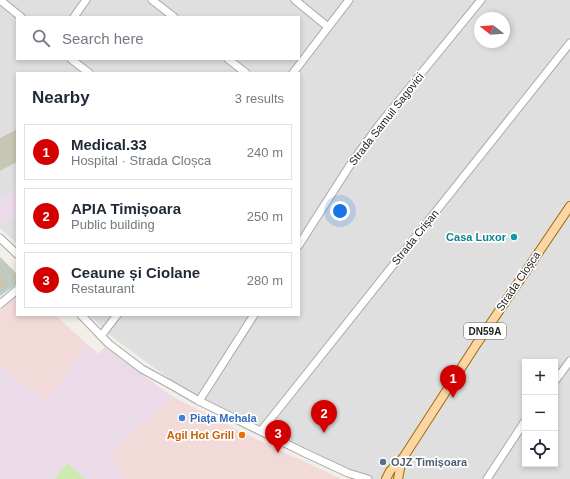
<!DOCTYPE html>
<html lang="en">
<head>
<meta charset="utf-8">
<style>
	:root { --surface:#fff; --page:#f6f6f7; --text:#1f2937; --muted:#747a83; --line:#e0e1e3; --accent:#d40000 }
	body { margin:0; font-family:Arial,sans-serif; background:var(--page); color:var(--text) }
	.controls { position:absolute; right:12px; bottom:12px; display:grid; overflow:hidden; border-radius:0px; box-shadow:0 2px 6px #0003 }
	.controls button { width:36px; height:36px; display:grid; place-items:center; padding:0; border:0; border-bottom:1px solid var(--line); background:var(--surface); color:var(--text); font:20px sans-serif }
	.compass { position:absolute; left:474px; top:12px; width:36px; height:36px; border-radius:50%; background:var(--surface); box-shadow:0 2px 6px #0003; rotate:287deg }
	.you { position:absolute; left:340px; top:211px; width:14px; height:14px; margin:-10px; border:3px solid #fff; border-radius:50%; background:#1a73e8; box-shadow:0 0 0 6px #1a73e833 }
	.badge { display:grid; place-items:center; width:26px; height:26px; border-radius:50%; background:var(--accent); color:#fff; font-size:13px; font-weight:700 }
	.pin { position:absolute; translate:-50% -33px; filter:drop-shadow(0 1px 2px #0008) }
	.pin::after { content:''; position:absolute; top:21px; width:14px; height:12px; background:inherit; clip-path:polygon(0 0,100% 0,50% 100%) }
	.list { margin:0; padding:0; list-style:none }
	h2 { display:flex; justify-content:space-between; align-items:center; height:52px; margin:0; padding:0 16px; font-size:17px }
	h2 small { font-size:13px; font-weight:400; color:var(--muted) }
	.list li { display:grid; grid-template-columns:26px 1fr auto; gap:12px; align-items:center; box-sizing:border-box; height:56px; margin:0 8px 8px; padding:0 8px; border:1px solid var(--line); border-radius:0px }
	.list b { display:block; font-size:15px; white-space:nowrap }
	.list p { margin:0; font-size:13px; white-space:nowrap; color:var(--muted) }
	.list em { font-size:13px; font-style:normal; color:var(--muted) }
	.icon { flex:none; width:22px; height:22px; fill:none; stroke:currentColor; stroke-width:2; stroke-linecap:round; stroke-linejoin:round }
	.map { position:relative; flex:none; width:570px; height:479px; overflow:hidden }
	.search { position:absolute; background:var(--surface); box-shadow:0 2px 6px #0003; left:16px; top:16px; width:284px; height:44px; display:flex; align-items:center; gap:10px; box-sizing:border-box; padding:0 14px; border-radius:0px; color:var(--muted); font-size:15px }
	.panel { position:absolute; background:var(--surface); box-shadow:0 2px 6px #0003; left:16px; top:72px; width:284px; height:244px; border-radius:0px }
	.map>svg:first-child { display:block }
</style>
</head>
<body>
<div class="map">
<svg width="570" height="479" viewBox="0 0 570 479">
	<rect width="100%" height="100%" fill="#f2efe9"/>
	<g fill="#e0dfdf" fill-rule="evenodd">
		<path d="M0 0H570V479H361L179 386 111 336 89 315H299V73H17V129L0 138ZM17 17H299V59H17ZM480 18H504V42H480ZM525 362H555V464H525Z"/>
		<path d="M17 162V190L0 199V171Z"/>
		<path d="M17 216V244L0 228V225Z"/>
	</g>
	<g fill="#f2dad9">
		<path d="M17 296V315H55L87 344 47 401 0 367V310Z"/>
		<path d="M173 397 270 446 342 479H126L122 474 110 452Z"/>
	</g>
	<g fill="#ebdbe8">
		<path d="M17 190V216L0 225V199Z"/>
		<path d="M87 344 99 354 105 347 173 397 110 452 122 474 126 479H85L67 463 55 479H0V367L47 401Z"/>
	</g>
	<g fill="#c7c7b4">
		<path d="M17 129V162L0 171V138Z"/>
		<path d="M0 257 17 274V284L0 296Z"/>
	</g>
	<path fill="#cdebb0" d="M67 463 85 479H55Z"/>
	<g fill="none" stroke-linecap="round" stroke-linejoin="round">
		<path stroke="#aad3df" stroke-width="2" d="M0 261 13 284 0 294"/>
		<g stroke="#a9a9a9" stroke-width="9">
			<g id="minor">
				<path d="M0 0 21 17"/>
				<path d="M152 0 174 17"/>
				<path d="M295 0 328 27"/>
				<path d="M74 17 86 0"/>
				<path d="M71 59 89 73"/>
				<path d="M228 59 246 73"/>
				<path d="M293 73 349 0"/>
				<path d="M0 238 17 254"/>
				<path d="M299 245 352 162 379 125 481 0"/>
				<path d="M0 304 17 290"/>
				<path d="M81 315 109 344 142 369 173 386 199 401 303 452 348 473 368 479"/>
				<path d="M101 336 117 315"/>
				<path d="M555 381 570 361"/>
				<path d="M199 401 254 315"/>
				<path d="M261 431 570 43"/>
				<path d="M487 479 525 421"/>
			</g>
		</g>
		<g stroke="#a06b00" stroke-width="10">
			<g id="major">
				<path d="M386 479 390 471 403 458 476 345 570 206"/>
				<path d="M398 479 402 459"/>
			</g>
		</g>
		<use href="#minor" stroke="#fff" stroke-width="7"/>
		<use href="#major" stroke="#fcd6a4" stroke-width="8"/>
	</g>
	<circle fill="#0f9aa8" stroke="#fff" stroke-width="1.5" cx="514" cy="237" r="4"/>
	<circle fill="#3f7fe0" stroke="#fff" stroke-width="1.5" cx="182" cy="418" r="4"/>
	<circle fill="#e8710a" stroke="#fff" stroke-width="1.5" cx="242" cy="435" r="4"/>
	<circle fill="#5c6f8a" stroke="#fff" stroke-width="1.5" cx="383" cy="462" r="4"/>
	<g text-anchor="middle" stroke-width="3.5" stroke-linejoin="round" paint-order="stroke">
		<rect fill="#fff" stroke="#646464" stroke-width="1" x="464" y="323" width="42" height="16" rx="3"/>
		<g font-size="10" font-weight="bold" fill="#222">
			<text x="485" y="335">DN59A</text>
		</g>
		<g font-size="11" fill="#222" stroke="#fff">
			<text transform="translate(386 119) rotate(-52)" y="4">Strada Samuil Sagovici</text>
			<text transform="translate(415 237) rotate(-51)" y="4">Strada Crișan</text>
			<text transform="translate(518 281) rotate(-56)" y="4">Strada Cloșca</text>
		</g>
		<g font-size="11" font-weight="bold" fill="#0d838f" stroke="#fff" text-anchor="end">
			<text x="506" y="241">Casa Luxor</text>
		</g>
		<g font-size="11" font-weight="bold" fill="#366cbe" stroke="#fff" text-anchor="start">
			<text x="190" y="422">Piața Mehala</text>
		</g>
		<g font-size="11" font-weight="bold" fill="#c56008" stroke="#fff" text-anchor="end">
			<text x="234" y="439">Agil Hot Grill</text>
		</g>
		<g font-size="11" font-weight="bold" fill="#4e5e75" stroke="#fff" text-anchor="start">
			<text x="391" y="466">OJZ Timișoara</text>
		</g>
	</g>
</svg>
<div class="controls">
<button>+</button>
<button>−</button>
<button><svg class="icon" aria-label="locate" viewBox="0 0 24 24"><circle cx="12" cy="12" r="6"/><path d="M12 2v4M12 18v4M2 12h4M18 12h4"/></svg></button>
</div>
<svg class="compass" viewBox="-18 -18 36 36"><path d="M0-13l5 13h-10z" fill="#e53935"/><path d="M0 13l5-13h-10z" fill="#747a83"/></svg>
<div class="you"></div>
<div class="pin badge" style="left:453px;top:398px">1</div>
<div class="pin badge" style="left:324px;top:433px">2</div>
<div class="pin badge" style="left:278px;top:453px">3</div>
<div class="search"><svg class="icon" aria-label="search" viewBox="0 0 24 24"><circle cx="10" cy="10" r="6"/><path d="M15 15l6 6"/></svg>Search here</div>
<section class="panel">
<h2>Nearby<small>3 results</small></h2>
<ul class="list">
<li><span class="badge">1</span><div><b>Medical.33</b><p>Hospital · Strada Cloșca</p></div><em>240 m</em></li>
<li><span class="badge">2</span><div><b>APIA Timișoara</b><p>Public building</p></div><em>250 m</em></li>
<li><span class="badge">3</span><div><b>Ceaune și Ciolane</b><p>Restaurant</p></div><em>280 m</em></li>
</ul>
</section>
</div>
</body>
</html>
